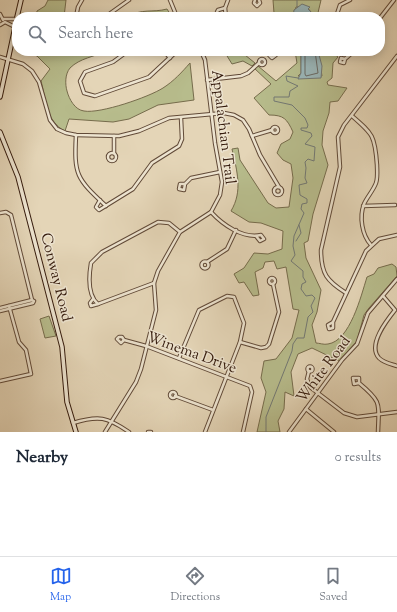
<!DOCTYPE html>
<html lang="en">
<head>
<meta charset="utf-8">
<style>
	:root { --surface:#fff; --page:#f6f6f7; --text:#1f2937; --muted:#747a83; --line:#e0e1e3; --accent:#2563eb }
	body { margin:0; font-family:"Sorts Mill Goudy",serif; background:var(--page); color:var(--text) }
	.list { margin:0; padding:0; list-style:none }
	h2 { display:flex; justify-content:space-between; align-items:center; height:52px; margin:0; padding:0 16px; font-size:17px }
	h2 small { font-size:13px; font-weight:400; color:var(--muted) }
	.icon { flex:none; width:22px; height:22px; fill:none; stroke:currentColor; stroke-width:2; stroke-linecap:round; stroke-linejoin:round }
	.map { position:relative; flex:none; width:397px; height:432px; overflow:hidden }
	.search { position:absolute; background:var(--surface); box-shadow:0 2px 10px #0003; left:12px; right:12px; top:12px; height:44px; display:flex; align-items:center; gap:10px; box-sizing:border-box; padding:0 14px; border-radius:16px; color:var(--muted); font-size:15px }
	.sheet { height:124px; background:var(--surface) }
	nav { display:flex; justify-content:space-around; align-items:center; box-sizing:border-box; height:56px; border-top:1px solid var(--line); background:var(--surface); font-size:11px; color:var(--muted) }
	nav a { display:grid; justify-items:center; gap:2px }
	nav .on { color:var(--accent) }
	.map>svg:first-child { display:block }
</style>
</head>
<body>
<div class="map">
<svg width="397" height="432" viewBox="0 0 397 432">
	<rect width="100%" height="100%" fill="#e4d5b7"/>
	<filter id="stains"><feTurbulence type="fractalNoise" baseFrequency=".005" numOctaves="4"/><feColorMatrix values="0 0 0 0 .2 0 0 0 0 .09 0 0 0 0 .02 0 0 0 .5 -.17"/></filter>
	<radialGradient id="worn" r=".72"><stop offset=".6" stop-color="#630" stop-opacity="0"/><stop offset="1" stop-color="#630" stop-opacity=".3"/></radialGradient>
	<g fill="#b7bc8c" stroke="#766c4c">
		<path d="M48 0H66L64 17H36L37 11 45 6Z"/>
		<path d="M273 0H321L317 17H311V12L307 7H296L293 17H279L274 13Z"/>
		<path d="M167 9 172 17H128C141 8 153 13 167 9Z"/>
		<path d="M23 51H106C94 57 80 58 70 68 65 74 65 84 67 91 69 99 75 110 84 111 100 114 149 97 163 88 174 81 182 72 190 63L194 100 158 105 129 119 113 122 69 119 65 131C46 122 46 99 41 81L50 69 37 56Z"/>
		<path d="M224 51H240L255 63 252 66 243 61 232 64Z"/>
		<path d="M295 51H301V73L298 76H322L318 51H331L338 57 333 63 332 78 327 82 328 85 347 88 338 101 330 102 329 113 323 131 322 145 328 165 313 214 308 241 304 243 306 258 321 290 317 312 312 325 316 343C319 343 324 345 328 344 350 341 361 296 367 277L374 274 378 268 392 264 396 267 397 276 369 308 364 315 357 341 339 361 312 348 298 354 291 372 294 396 285 392 284 409 278 421 280 432H257L266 392 261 378 264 361 276 359 292 338 299 310 293 309 286 267 277 269 274 261 265 262 263 268 255 272 259 295 253 296 244 282 239 283 234 274 244 268 254 253 268 254 282 249 283 231 261 223 249 222 231 211C243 191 237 171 232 149L238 148 240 160 268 203 276 208 289 207 293 178 291 164 283 160 277 153 281 144 290 139 293 132C287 119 284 115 269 115L254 98 271 84 254 68 258 66 276 81 297 63Z"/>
		<path d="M49 316 56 336 45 338 40 319Z"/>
	</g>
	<g fill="#9ab6b9" stroke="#727874">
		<path d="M302 4 310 7 308 9 311 12V17H293L294 10Z"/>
		<path d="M301 51H318L322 66 321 78 298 79 301 73Z"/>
	</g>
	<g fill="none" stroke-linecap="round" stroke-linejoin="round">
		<path stroke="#686863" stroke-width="1" d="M305 51V74L306 76 318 73 315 51"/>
		<g stroke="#727874" stroke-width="1">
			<path d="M297 7V0"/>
			<path d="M296 241 301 233 299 225"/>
			<path d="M266 432V417L292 351 293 344 297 338H304L308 317 313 312 311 306 315 298 312 295 306 296 301 289 302 284 306 282 303 277V271L291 261 295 255 293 246 294 236 304 213 301 209 302 204 307 203V199L300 195 299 185 307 183 305 178 306 168 305 162 308 159 314 161 315 147 305 144 312 136 311 133 301 130V128H307L308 125 305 118 292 105 274 101V97H289L290 91 298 86 287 81 286 76 298 78"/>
		</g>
		<g stroke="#614a38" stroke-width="4.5">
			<g id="street">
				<path d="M170 0 177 17"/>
				<path d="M255 0 254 3 257 6 260 3 259 0"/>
				<path d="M225 8 218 10 217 12 219 15H226"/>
				<path d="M0 14 3 20"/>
				<path d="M76 17 78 7 82 0"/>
				<path d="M105 17 129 0"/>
				<path d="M226 17 225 8 228 0"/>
				<path d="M336 17 340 5 350 0"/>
				<path d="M380 18 394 0"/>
				<path d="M3 19H17"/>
				<path d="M0 25 5 22 15 27"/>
				<path d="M128 51 113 62 85 72 80 81 84 93 95 96 149 77 177 51"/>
				<path d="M164 51 170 58"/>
				<path d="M271 51 269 55 272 58 276 55 274 51"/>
				<path d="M0 57 23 64 32 71 39 82 50 120 57 129 66 133 76 135 119 136 139 131 169 118 224 113 234 115 243 120 249 129 260 155 279 187"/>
				<circle cx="262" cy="62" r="3"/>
				<path d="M345 59 341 58 340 62 344 63 345 59 354 51"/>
				<path d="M207 80 241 76 248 73 259 63"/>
				<path d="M352 116C373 134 375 136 377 165 377 170 378 177 376 183 373 191 367 197 364 204 359 217 362 235 371 245"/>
				<circle cx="275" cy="130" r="3"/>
				<path d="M76 135C74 175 76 178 106 206"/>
				<path d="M252 136 272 130"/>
				<path d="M114 153V136"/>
				<circle cx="112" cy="157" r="4"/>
				<path d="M185 184H180L179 189 184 190 185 184 191 178 220 172"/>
				<circle cx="278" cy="191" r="4"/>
				<path d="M100 200 96 207 99 210 133 189 152 163 179 146 182 139 181 118"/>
				<path d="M363 206 395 205"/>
				<path d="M211 212C223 225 243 239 261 235L264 239 260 241 256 236"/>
				<path d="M0 213 6 212 11 215 32 300"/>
				<circle cx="205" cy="265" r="3.5"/>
				<path d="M207 262 227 249 236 230"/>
				<circle cx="272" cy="281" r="3"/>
				<path d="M154 283 98 304C87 295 89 275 91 263L102 252 158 222 169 223 180 232"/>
				<path d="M346 293C327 281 321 274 321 250L340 167 338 137 344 125 397 56"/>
				<path d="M383 296 395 310C387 320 367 345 379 358 384 363 391 364 397 366"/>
				<path d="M93 299 90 303 91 306 98 304"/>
				<path d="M0 308 32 300 34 301 33 303 0 311"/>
				<path d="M333 322 328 325 329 329 333 328V322L366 251 379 239 397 235"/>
				<path d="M124 340 121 343 117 339 119 337H122L124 340 146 346 250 386 252 392 243 432"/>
				<path d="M240 342 261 348 266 347 269 344 279 312 273 284"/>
				<path d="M179 358 199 310 227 296 234 297 244 323 240 342 205 432"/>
				<circle cx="310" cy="369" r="2.5"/>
				<path d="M309 371 307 379 310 387 344 413 357 417 397 412"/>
				<path d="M0 381 31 374 26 350 19 342 9 306"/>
				<path d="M359 383 354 384 353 378H359V383C382 402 379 403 378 432"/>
				<circle cx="173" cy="395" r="3"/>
				<path d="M175 396 213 410"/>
				<path d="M306 409 334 432"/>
				<path d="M73 423C99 415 107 417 129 432"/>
				<path d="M105 432 136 382 141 369 156 310 154 283 158 271 180 232 211 212 220 195 222 182 215 143 205 60 201 51"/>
				<path d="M148 432H151"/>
				<path d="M289 432 342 360 357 344 368 313 397 279"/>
			</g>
		</g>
		<g stroke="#351b0d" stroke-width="5.5">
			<g id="secondary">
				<path d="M17 17 21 0"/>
				<path d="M0 97 17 18"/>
				<path d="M0 132 18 177 62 347 67 402 76 432"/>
			</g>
		</g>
		<use href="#street" stroke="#ede4d0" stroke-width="2.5"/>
		<use href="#secondary" stroke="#ede4d0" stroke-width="3.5"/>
	</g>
	<g text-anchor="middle" stroke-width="3" stroke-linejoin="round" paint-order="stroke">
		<g font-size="15" fill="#351b0d" stroke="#ede4d0">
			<text transform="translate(224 127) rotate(83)" y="5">Appalachian Trail</text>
			<text transform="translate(57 277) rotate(76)" y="5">Conway Road</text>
			<text transform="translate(192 352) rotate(20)" y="5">Winema Drive</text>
			<text transform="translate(323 369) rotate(-53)" y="5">White Road</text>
		</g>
	</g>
	<rect width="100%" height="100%" filter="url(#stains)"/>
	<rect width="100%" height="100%" fill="url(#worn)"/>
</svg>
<div class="search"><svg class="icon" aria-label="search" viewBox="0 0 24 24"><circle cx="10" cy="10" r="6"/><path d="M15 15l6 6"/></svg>Search here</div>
</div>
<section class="sheet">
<h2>Nearby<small>0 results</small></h2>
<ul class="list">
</ul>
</section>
<nav>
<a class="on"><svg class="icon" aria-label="map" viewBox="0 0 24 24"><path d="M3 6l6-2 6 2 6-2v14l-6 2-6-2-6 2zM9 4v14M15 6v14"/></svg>Map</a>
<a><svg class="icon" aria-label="directions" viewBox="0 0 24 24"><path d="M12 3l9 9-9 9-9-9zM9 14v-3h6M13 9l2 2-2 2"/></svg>Directions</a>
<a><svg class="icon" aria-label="saved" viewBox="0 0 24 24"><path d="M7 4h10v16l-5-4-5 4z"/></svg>Saved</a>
</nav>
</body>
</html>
